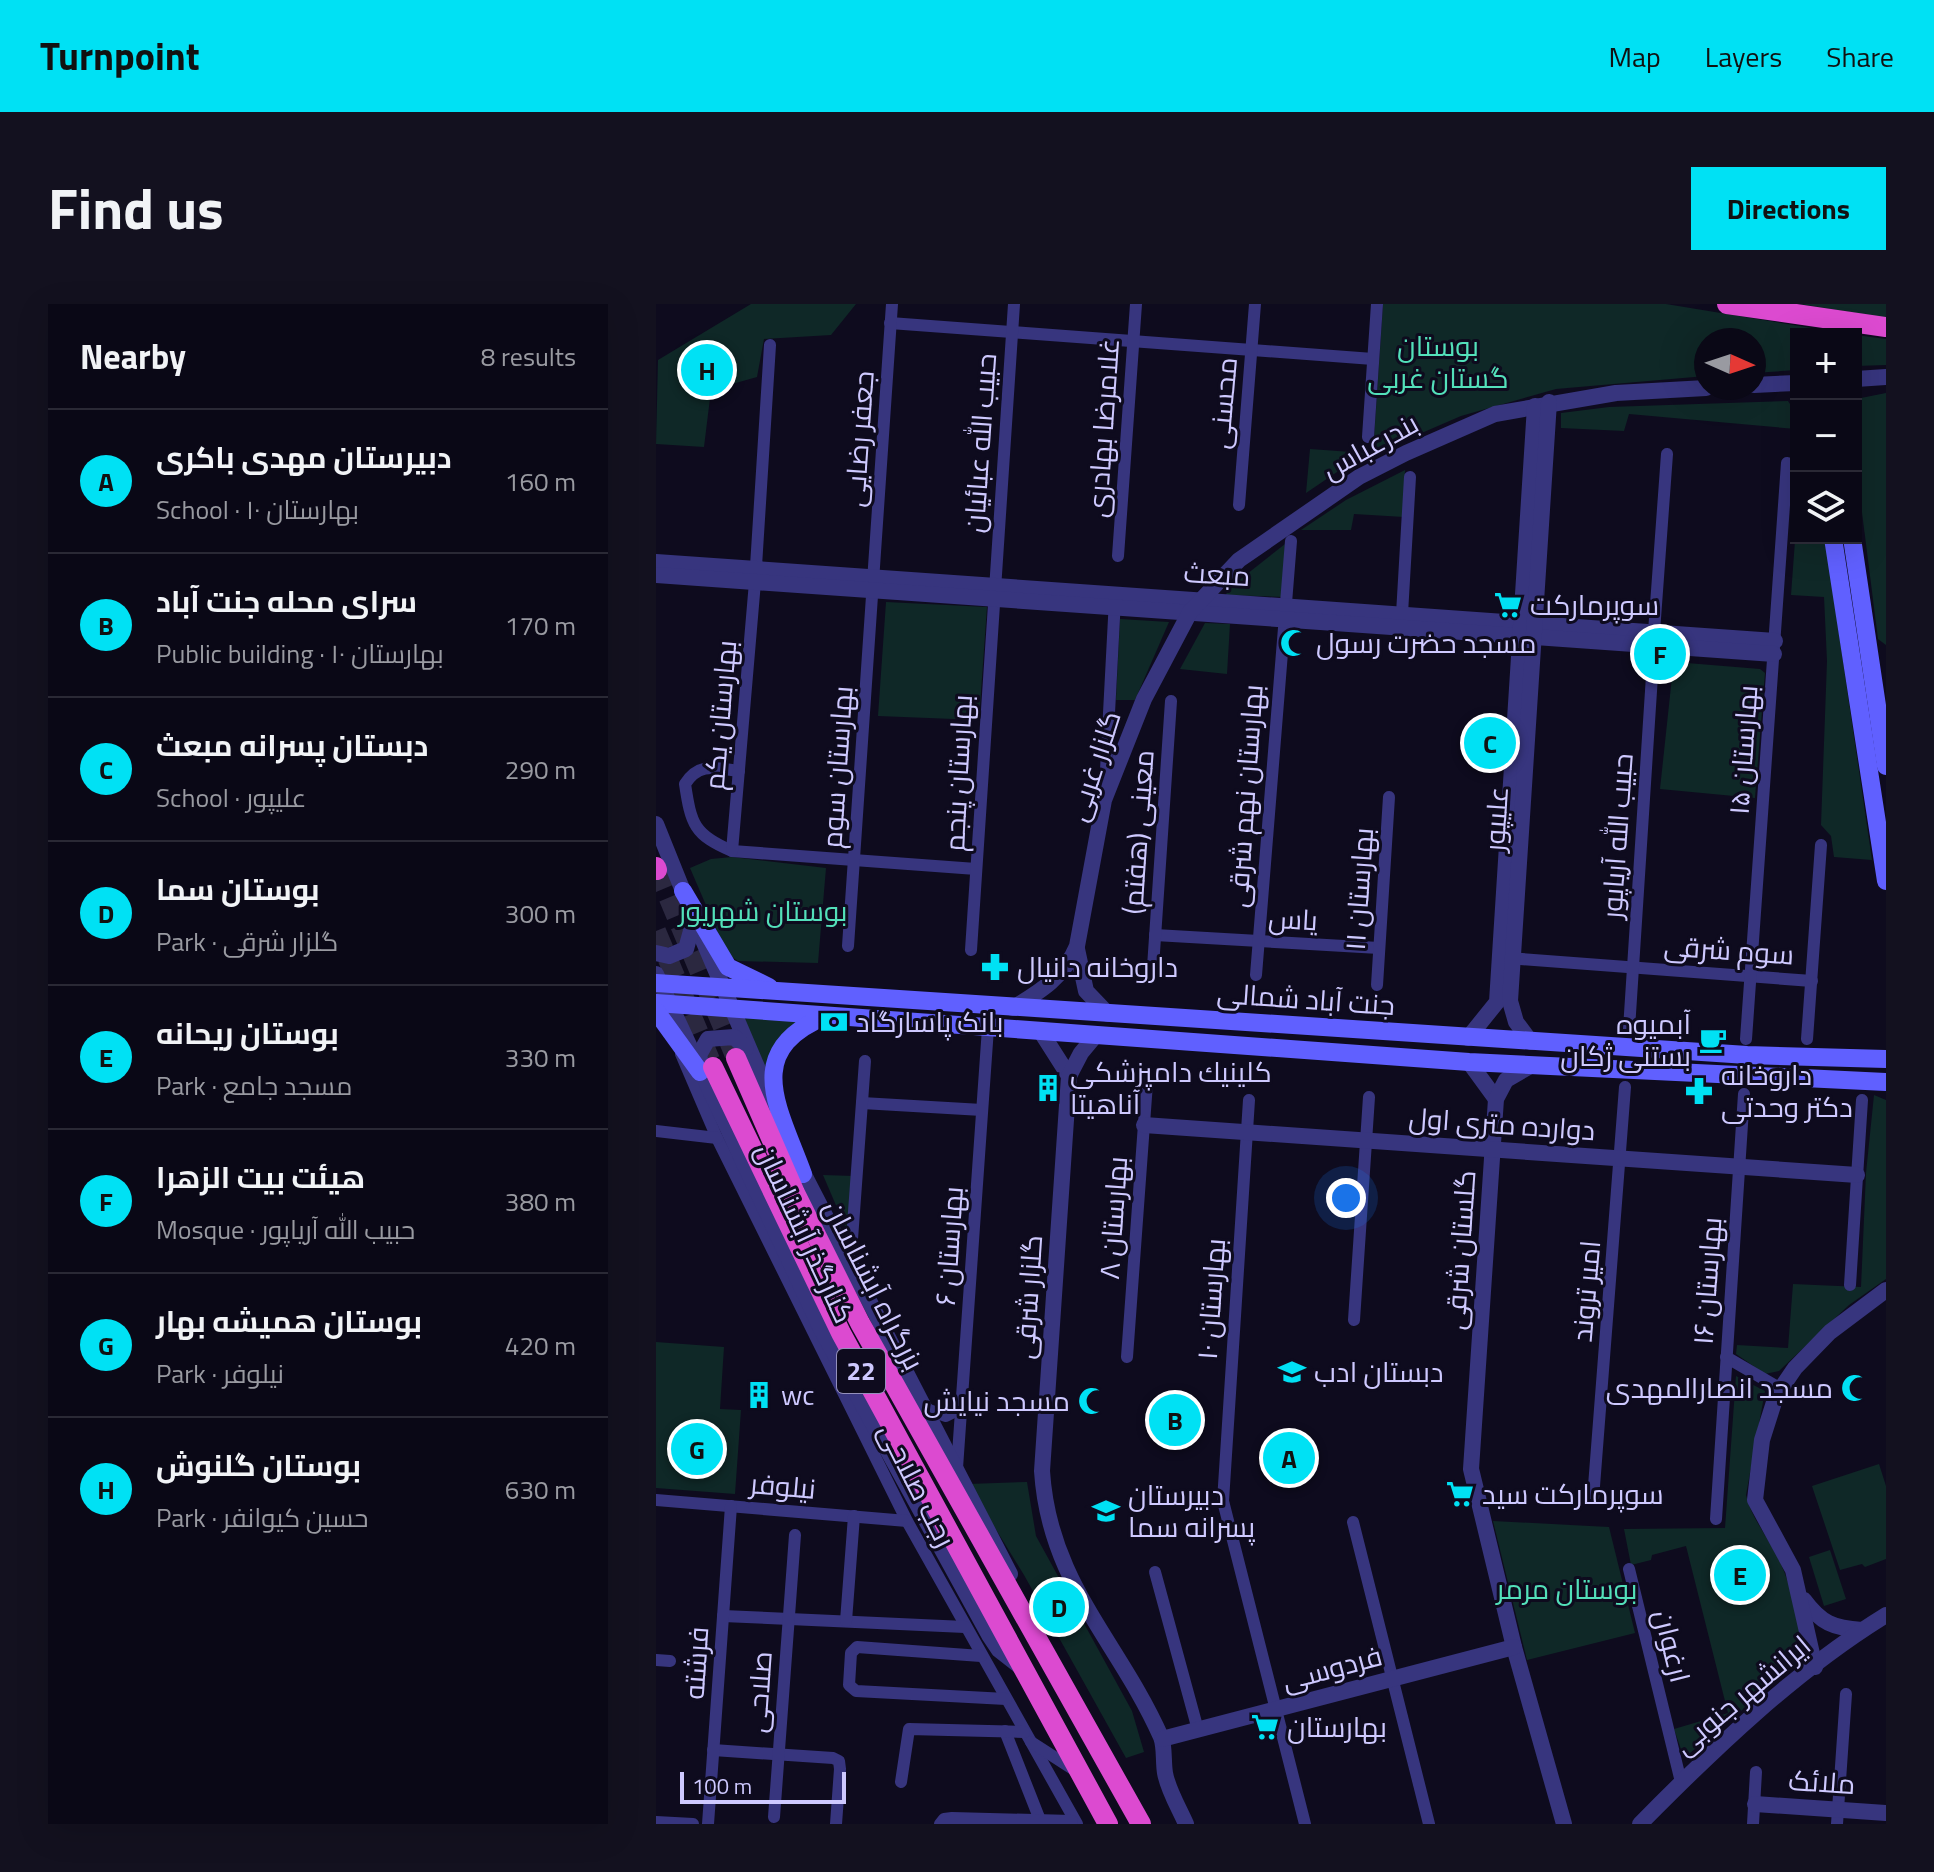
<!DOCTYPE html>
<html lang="en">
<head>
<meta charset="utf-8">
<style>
	:root { --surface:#0a0816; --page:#13111f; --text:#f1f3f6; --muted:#999aa1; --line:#2a2935; --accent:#00e1f4 }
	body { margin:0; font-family:"Titillium Web",Cairo,sans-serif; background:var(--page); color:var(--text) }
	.controls { position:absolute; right:24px; top:24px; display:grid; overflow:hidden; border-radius:0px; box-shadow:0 8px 32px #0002 }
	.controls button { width:72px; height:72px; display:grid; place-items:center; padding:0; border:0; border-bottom:2px solid var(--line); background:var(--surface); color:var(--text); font:40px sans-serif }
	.compass { position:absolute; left:1038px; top:24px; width:72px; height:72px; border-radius:50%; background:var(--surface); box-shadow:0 8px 32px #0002; rotate:93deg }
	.scale { position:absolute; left:24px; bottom:20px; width:166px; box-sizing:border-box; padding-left:8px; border:4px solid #cec9ff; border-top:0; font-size:22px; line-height:28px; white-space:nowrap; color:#cec9ff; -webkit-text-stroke:6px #0e0b1e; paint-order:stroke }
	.you { position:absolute; left:690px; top:894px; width:28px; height:28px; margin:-20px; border:6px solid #fff; border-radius:50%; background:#1a73e8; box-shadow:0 0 0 12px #1a73e833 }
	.badge { display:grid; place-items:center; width:52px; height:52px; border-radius:50%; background:var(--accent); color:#111; font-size:26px; font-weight:700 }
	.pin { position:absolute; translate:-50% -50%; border:4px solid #fff; box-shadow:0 2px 8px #0006 }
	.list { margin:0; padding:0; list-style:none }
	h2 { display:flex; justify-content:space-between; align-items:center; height:104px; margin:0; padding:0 32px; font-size:34px }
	h2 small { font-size:26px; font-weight:400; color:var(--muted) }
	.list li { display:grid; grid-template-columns:52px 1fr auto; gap:24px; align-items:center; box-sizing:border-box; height:144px; padding:0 32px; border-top:2px solid var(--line) }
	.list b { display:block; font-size:30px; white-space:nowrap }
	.list p { margin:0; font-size:26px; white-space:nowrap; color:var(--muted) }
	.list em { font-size:26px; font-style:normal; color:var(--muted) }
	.icon { flex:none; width:44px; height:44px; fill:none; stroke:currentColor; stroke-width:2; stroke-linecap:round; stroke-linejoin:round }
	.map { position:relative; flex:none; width:1230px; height:1520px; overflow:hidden; border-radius:0px }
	header { display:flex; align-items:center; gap:48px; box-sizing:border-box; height:112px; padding:0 40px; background:var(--accent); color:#111 }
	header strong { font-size:38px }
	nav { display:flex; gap:44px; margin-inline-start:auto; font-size:28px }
	.intro { display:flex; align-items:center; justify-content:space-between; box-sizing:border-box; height:192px; padding:0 48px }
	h1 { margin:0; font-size:56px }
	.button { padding:20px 36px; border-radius:0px; background:var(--accent); color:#111; font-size:28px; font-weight:700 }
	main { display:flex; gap:48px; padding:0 48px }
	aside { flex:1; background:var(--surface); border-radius:0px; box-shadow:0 8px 32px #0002 }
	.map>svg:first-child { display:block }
</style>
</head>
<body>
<header>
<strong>Turnpoint</strong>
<nav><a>Map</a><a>Layers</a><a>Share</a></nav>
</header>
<div class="intro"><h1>Find us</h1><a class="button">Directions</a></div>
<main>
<aside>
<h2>Nearby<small>8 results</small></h2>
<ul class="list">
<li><span class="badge">A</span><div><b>دبیرستان مهدی باکری</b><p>School · بهارستان ۱۰</p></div><em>160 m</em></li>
<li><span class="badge">B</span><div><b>سرای محله جنت آباد</b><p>Public building · بهارستان ۱۰</p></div><em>170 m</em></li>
<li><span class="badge">C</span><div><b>دبستان پسرانه مبعث</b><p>School · علیپور</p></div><em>290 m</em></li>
<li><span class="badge">D</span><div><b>بوستان سما</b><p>Park · گلزار شرقی</p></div><em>300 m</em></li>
<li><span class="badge">E</span><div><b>بوستان ریحانه</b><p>Park · مسجد جامع</p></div><em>330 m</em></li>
<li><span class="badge">F</span><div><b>هیئت بیت الزهرا</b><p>Mosque · حبیب الله آریاپور</p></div><em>380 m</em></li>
<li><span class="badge">G</span><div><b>بوستان همیشه بهار</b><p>Park · نیلوفر</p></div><em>420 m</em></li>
<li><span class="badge">H</span><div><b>بوستان گلنوش</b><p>Park · حسین کیوانفر</p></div><em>630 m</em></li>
</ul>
</aside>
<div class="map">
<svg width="1230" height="1520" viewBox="0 0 1230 1520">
	<rect width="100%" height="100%" fill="#0e0b1e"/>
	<g fill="#0f2827">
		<path d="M95 0H200L175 31 108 35 101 73 55 86 48 143 0 140 2 56Z"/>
		<path d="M727 0H1010L1192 30H1140V66L1098 69V36H1050V72L900 85 805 112 717 150Z"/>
		<path d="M1144 0H1230V14Z"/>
		<path d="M1200 31 1230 35V61L1200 62Z"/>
		<path d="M1230 89V341L1222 335 1200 161V95Z"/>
		<path d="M1132 97 1140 109V125L973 110 968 127 905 124V109L953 103Z"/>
		<path d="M654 145 709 149 650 189Z"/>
		<path d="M749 166 748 213 698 210 695 226H645L690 196Z"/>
		<path d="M1140 223V234H1169L1216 556 1178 553 1175 532 1165 521 1171 357 1168 293 1135 291Z"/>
		<path d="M629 240 627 293 570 291 572 285Z"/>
		<path d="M230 298 331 303 323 416 222 412Z"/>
		<path d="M464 315 513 318 479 396H460Z"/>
		<path d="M549 319 574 320 571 370 524 365Z"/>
		<path d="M1031 359 1104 365 1109 369 1099 494 1004 485 1016 373 1020 363Z"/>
		<path d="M76 553 170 564 162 659 82 657 71 650 34 564 55 555Z"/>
		<path d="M87 712 147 716 113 779Z"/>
		<path d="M1218 791 1230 796V975L1193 1001 1123 1067 1109 1070 1080 1050 1081 1041 1132 1044 1137 980 1205 983 1210 869Z"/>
		<path d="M167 871 198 872 191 927Z"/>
		<path d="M0 1038 68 1043 64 1105 85 1106 79 1190 0 1184Z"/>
		<path d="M1080 1072 1109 1087 1090 1191C1096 1216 1113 1234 1124 1258 1138 1288 1143 1322 1148 1355L1028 1454 1018 1425 1072 1409 1030 1242 996 1251 995 1256 975 1261 968 1225 1069 1224Z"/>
		<path d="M1223 1160 1230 1182V1255L1209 1263 1206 1260 1184 1266 1156 1182Z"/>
		<path d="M371 1178 380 1232 476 1407 488 1448 470 1454 368 1271 312 1180Z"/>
		<path d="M837 1217 953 1223 979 1329 871 1356Z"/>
		<path d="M1174 1246 1190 1295 1168 1302 1153 1253Z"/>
	</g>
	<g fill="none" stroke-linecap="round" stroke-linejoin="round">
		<g stroke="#2b2840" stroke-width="20" stroke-dasharray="20 10" stroke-linecap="butt">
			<path d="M1 566 80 754"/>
			<path d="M0 627 57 763"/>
		</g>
		<g stroke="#37357e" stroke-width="12">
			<path d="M234 19 717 55"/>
			<path d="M712 133 721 0"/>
			<path d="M583 201 599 0"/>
			<path d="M462 252 480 0"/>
			<path d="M746 310 754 173"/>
			<path d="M998 328 1011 150"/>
			<path d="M83 467C59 464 43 458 29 480 35 520 38 531 76 547L320 565"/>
			<path d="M449 485 459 295"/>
			<path d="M76 547 99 278 114 41"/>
			<path d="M499 631 723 644"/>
			<path d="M192 642 236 0"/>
			<path d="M315 646 358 0"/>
			<path d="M852 654 1156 677"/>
			<path d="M497 663 515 397"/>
			<path d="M600 671 635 237"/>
			<path d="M721 681 733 493"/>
			<path d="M973 725 998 341"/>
			<path d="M1090 735 1131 159"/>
			<path d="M1151 735 1165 541"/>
			<path d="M25 750 61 834 251 1217 421 1520"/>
			<path d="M593 796 567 1197 649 1520"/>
			<path d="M206 799 326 806"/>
			<path d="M0 827 61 834"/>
			<path d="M196 935 209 757"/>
			<path d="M1194 981 1206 796"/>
			<path d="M698 1016 713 793"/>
			<path d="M471 1053 491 779"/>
			<path d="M1070 1053 1125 1085"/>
			<path d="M270 1105 290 1112 306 1104"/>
			<path d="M301 1164 332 724"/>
			<path d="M937 1195 969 783"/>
			<path d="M0 1196 251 1217"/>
			<path d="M1060 1215 1088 790"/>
			<path d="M697 1218 773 1520"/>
			<path d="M973 1265 1025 1478"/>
			<path d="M499 1268 542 1426"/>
			<path d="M67 1312 309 1323"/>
			<path d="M190 1317 198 1212"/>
			<path d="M325 1352 201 1343 195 1349 193 1381 200 1387 350 1395"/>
			<path d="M0 1356 14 1357"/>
			<path d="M349 1427 384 1516"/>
			<path d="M375 1438 420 1467"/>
			<path d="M57 1446 177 1454 183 1457 184 1465 180 1520"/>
			<path d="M245 1478 253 1425 368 1428"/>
			<path d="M118 1513 139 1231"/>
			<path d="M0 1518 37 1520"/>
			<path d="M52 1520 75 1202"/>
			<path d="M284 1520 288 1515 296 1514 416 1517"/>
			<path d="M1097 1520 1100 1468"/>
			<path d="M1181 1520 1190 1390"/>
		</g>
		<g stroke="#37357e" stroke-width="16">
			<path d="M1200 75 1230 73"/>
			<path d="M1098 81 1140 79"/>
			<path d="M0 258 1119 337"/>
			<path d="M0 271 1118 350"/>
			<path d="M0 520 31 597"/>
			<path d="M41 622 118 803"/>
			<path d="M421 645 430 687 452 710"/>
			<path d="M0 649 13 652 30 645 38 616"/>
			<path d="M0 670 166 1027 333 1331 343 1346 366 1364"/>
			<path d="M357 704C385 687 408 673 421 642L448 496 488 395 534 308 583 256 703 173 750 149 839 110 960 89 1050 84"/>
			<path d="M385 728 413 772"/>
			<path d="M440 731 425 749 413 772 386 1167C393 1279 463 1338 505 1433 509 1443 507 1457 509 1469 512 1486 523 1504 530 1520"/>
			<path d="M812 734 841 698 879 102"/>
			<path d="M875 738 860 718 854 697 893 98"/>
			<path d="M813 758 840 795"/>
			<path d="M876 761 850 776 840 795 815 1165 858 1343 908 1520"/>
			<path d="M46 765 43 751 52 735 78 733 90 744"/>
			<path d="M488 821 1201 871"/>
			<path d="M143 861 354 1270"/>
			<path d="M1148 1296C1165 1319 1177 1324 1206 1326"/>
			<path d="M1159 1363 1137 1266 1099 1196 1106 1136 1120 1092 1139 1064 1174 1028 1230 986"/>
			<path d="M506 1435 858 1343"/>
			<path d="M1099 1500 1230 1509"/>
			<path d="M984 1520C1058 1445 1139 1367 1230 1311"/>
		</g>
		<g stroke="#6060ff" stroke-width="18">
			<path d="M1177 234 1230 577"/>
			<path d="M1196 234 1230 462"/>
			<path d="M27 587 72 663 113 683"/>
			<path d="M0 679 1091 751 1230 755"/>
			<path d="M0 699 813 758 1230 778"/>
			<path d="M0 707 44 768"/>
			<path d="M147 870C123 804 85 747 170 712"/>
		</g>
		<g stroke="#dc4ad0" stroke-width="20">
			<path d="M1071 0 1230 23"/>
			<path d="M0 563 1 566"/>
			<path d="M80 754 139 889 204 1019 485 1520"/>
			<path d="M57 763 185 1029 452 1520"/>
		</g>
	</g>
	<defs>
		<g id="supermarket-bare" transform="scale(2.16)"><path d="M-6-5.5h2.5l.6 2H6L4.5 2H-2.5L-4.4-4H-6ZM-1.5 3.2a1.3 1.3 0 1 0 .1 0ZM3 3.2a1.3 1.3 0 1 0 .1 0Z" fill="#00e1f4" stroke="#0e0b1e" stroke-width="2.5" paint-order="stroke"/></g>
		<g id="mosque-bare" transform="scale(2.16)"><path d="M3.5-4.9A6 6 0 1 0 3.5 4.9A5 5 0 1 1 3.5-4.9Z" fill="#00e1f4" stroke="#0e0b1e" stroke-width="2.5" paint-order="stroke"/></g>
		<g id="pharmacy-bare" transform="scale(2.16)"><path d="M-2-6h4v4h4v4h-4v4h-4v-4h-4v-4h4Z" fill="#00e1f4" stroke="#0e0b1e" stroke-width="2.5" paint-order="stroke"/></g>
		<g id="bank-bare" transform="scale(2.16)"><path d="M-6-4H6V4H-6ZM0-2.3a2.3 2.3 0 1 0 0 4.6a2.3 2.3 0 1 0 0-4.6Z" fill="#00e1f4" stroke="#0e0b1e" stroke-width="2.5" paint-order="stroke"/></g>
		<g id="cafe-bare" transform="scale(2.16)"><path d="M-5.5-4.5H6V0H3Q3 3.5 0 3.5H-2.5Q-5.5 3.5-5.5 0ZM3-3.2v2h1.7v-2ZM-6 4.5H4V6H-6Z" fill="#00e1f4" stroke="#0e0b1e" stroke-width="2.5" paint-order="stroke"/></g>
		<g id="building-bare" transform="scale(2.16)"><path d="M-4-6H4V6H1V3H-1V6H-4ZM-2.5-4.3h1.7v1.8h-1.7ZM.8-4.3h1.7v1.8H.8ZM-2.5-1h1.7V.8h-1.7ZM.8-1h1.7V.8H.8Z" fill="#00e1f4" stroke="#0e0b1e" stroke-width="2.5" paint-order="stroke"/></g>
		<g id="school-bare" transform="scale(2.16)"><path d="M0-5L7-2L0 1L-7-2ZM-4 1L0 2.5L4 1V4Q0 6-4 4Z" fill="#00e1f4" stroke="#0e0b1e" stroke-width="2.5" paint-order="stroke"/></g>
	</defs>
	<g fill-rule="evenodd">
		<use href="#supermarket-bare" x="852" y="301"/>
		<use href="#mosque-bare" x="638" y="339"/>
		<use href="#pharmacy-bare" x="339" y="663"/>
		<use href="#bank-bare" x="178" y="718"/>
		<use href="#cafe-bare" x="1057" y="736"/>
		<use href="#building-bare" x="392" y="784"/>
		<use href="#pharmacy-bare" x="1043" y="787"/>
		<use href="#school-bare" x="636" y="1068"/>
		<use href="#mosque-bare" x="1199" y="1084"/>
		<use href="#building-bare" x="103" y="1091"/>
		<use href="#mosque-bare" x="436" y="1097"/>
		<use href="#supermarket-bare" x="804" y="1190"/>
		<use href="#school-bare" x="450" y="1207"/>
		<use href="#supermarket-bare" x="609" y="1423"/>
	</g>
	<g text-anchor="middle" stroke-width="6" stroke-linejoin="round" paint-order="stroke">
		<rect fill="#0e0b1e" stroke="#9490bc" stroke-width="2" x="181" y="1045" width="48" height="44" rx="6"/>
		<g font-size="26" font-weight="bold" fill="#cec9ff">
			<text x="205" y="1076">22</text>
		</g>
		<g font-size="28" fill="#53e0ba" stroke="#0e0b1e">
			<text x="782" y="52">بوستان<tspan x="782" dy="32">گستان غربی</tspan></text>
			<text x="107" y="617">بوستان شهریور</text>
			<text x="911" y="1295">بوستان مرمر</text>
		</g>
		<g font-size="28" fill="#cec9ff" stroke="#0e0b1e">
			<text transform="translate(567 99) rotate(-85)" y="10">محسنی</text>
			<text transform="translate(447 124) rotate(-86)" y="10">غلامرضا بهادری</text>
			<text transform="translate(203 135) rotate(-86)" y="10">جعفر رضایی</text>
			<text transform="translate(324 139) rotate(-86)" y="10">حبیب الله عبائیان</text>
			<text transform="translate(714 142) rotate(-29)" y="10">بندرعباس</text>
			<text transform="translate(561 270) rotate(4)" y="10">مبعث</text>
			<text transform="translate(64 411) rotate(-85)" y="10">بهارستان یکم</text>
			<text transform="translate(1087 446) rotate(-86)" y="10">بهارستان ۱۵</text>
			<text transform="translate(438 462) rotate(-72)" y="10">گلزار غربی</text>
			<text transform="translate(181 463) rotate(-86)" y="10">بهارستان سوم</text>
			<text transform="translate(302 469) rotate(-87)" y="10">بهارستان پنجم</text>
			<text transform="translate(589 492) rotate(-86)" y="10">بهارستان نهم شرقی</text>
			<text transform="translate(840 515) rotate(-86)" y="10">علیپور</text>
			<text transform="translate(482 528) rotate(-86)" y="10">معینی (هفتم)</text>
			<text transform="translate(961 532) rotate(-86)" y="10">حبیب الله آریاپور</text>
			<text transform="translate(703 585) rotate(-86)" y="10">بهارستان ۱۱</text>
			<text transform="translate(637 615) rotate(3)" y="10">یاس</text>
			<text transform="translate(1073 646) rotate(4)" y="10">سوم شرقی</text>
			<text transform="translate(650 695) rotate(4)" y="10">جنت آباد شمالی</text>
			<text transform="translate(846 820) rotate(4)" y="10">دوارده متری اول</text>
			<text transform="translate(457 914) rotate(-86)" y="10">بهارستان ۸</text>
			<text transform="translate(149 929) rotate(65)" y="10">کنارگذر آبشناسان</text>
			<text transform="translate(293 942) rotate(-86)" y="10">بهارستان ۶</text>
			<text transform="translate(804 946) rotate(-86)" y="10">گلستان شرقی</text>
			<text transform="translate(1051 977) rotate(-86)" y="10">بهارستان ۱۶</text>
			<text transform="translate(218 981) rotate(63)" y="10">بزرگراه آبشناسان</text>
			<text transform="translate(930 987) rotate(-85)" y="10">امیر تروند</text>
			<text transform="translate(372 993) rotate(-86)" y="10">گلزار شرقی</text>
			<text transform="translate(555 995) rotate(-86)" y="10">بهارستان ۱۰</text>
			<text transform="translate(261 1181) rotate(63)" y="10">رجب صلاحی</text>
			<text transform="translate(127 1182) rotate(5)" y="10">نیلوفر</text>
			<text transform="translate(1016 1342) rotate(76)" y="10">ارغوان</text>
			<text transform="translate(40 1359) rotate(-86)" y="10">فرشته</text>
			<text transform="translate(676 1364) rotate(-15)" y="10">فردوسی</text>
			<text transform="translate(103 1388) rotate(-86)" y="10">صلاحی</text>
			<text transform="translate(1086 1391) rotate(-40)" y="10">ایرانشهر جنوبی</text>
			<text transform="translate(1166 1478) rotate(4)" y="10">ملائک</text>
		</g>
		<g font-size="28" fill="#cec9ff" stroke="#0e0b1e" text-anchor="start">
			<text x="874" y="311">سوپرمارکت</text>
			<text x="660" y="349">مسجد حضرت رسول</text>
			<text x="361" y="673">داروخانه دانیال</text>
			<text x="200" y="728">بانک پاسارگاد</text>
			<text x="1035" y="730" text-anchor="end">آبمیوه<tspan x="1035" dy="32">بستنی ژکان</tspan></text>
			<text x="414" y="778">كلينيك دامپزشكی<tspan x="414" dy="32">آناهيتا</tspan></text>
			<text x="1065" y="781">داروخانه<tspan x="1065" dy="32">دکتر وحدتی</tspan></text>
			<text x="658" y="1078">دبستان ادب</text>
			<text x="1177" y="1094" text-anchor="end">مسجد انصارالمهدی</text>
			<text x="125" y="1101">wc</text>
			<text x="414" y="1107" text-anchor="end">مسجد نیایش</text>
			<text x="826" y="1200">سوپرمارکت سید</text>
			<text x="472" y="1201">دبیرستان<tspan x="472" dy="32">پسرانه سما</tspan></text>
			<text x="631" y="1433">بهارستان</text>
		</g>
	</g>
</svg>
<div class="controls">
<button>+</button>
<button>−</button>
<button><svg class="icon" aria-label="layers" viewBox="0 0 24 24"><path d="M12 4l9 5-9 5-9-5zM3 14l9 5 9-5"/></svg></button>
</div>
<svg class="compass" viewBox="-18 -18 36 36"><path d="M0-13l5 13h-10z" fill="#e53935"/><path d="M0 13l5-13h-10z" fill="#999aa1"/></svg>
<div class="scale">100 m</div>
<div class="you"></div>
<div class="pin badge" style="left:633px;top:1154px">A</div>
<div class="pin badge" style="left:519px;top:1116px">B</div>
<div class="pin badge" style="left:834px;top:439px">C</div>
<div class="pin badge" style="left:403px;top:1303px">D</div>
<div class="pin badge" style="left:1084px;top:1271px">E</div>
<div class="pin badge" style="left:1004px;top:350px">F</div>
<div class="pin badge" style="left:41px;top:1145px">G</div>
<div class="pin badge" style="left:51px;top:66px">H</div>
</div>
</main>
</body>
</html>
